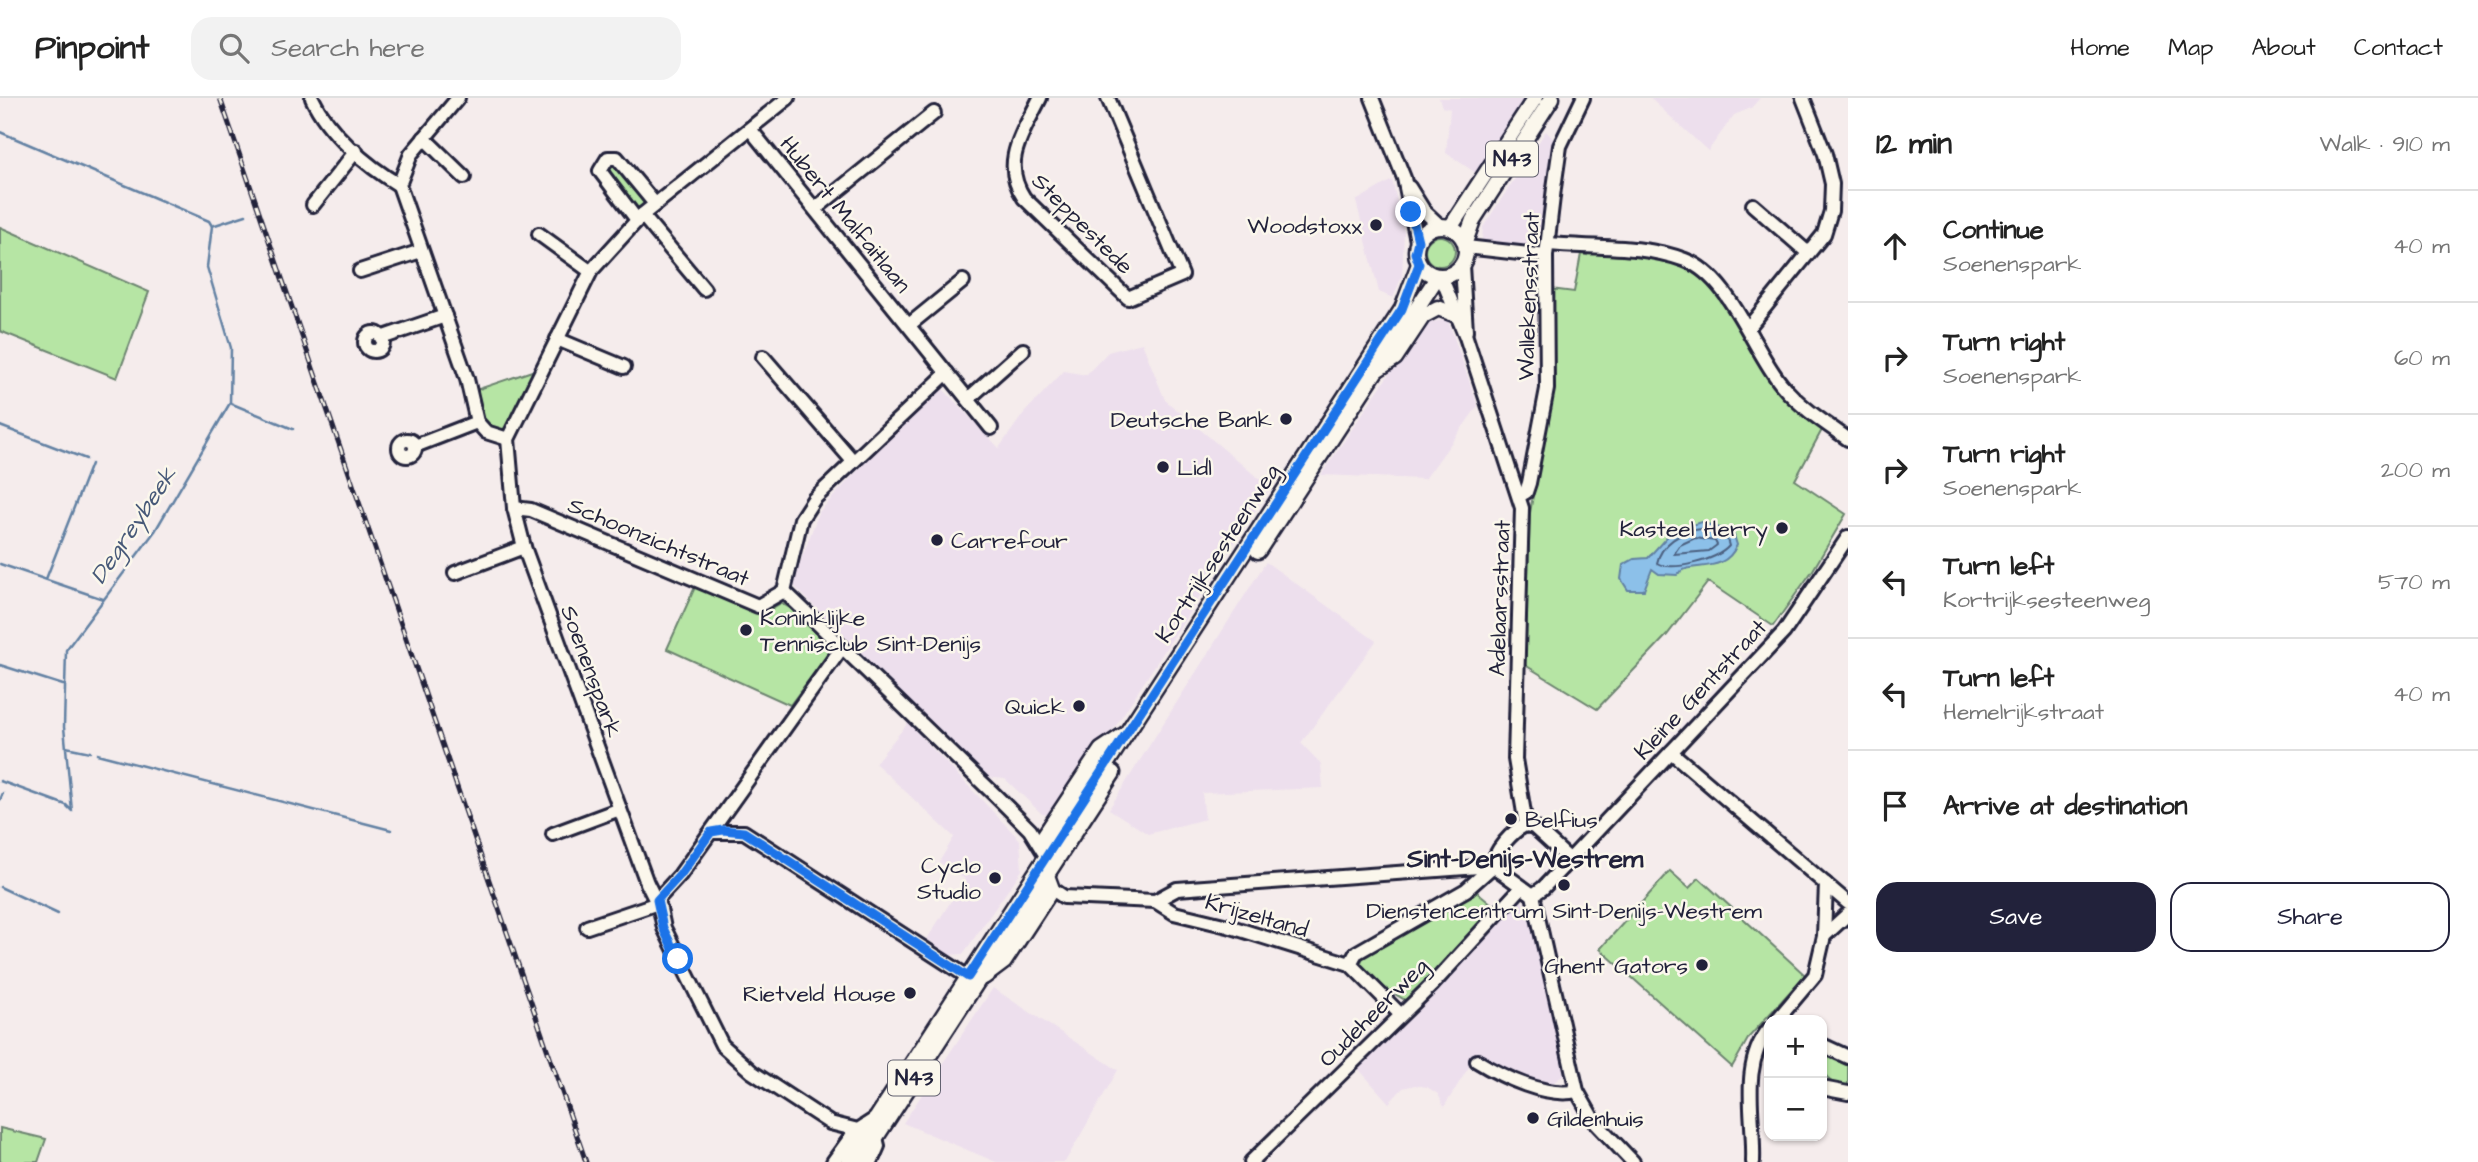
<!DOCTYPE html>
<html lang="en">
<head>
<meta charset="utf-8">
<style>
	:root { --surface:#fff; --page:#f2f2f2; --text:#222; --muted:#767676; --line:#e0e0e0; --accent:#22223b }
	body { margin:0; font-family:"Architects Daughter",sans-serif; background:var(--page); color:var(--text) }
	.controls { position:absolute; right:21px; bottom:21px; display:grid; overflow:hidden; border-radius:14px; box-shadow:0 2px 5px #0004 }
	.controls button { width:63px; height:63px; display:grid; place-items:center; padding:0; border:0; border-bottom:2px solid var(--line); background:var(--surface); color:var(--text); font:35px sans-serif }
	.stop { position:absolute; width:21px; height:21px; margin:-16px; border:5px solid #1a73e8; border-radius:50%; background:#fff }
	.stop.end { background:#1a73e8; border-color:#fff; box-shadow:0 2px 7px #0008 }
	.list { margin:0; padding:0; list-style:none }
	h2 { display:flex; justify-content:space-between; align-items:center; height:91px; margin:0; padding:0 28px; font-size:30px }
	h2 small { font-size:23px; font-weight:400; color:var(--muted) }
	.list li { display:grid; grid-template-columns:46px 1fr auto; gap:21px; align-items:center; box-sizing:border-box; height:112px; padding:0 28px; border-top:2px solid var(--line) }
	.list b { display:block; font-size:26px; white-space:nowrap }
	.list p { margin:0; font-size:23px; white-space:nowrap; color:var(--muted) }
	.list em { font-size:23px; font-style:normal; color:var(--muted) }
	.actions { display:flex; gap:14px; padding:21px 28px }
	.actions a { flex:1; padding:16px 0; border:2px solid var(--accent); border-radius:21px; text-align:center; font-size:24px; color:var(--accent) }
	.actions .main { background:var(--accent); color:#fff }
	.icon { flex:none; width:38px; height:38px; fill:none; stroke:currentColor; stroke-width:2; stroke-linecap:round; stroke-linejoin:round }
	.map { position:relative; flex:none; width:1848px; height:1064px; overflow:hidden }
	header { display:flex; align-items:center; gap:42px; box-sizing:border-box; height:98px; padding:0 35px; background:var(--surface); border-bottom:2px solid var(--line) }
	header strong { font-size:33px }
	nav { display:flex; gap:38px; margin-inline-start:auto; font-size:24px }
	.search { width:490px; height:63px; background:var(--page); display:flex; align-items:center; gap:18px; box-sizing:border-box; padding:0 24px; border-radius:21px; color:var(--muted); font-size:26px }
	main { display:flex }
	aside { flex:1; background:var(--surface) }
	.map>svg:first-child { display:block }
</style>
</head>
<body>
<header>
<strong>Pinpoint</strong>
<div class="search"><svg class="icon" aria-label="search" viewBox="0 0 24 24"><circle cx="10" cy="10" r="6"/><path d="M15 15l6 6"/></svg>Search here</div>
<nav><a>Home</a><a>Map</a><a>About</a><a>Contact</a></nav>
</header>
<main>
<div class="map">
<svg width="1848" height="1064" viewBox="0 0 1848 1064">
	<rect width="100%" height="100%" fill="#f5ecec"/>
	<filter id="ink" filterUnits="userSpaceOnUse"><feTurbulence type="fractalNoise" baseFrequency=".0143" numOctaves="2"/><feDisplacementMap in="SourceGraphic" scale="14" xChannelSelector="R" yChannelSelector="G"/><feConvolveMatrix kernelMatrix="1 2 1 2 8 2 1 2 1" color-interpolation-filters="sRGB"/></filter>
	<g filter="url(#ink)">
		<g fill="#eddfed">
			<path d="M1439 0H1524L1476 75 1446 55 1450 11 1442 9Z"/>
			<path d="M1650 0H1760L1751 10 1734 17 1708 53Z"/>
			<path d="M1546 33 1555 43 1543 145 1523 148 1482 142 1483 129Z"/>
			<path d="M1392 82 1404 134 1402 178 1393 200 1379 194 1356 103Z"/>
			<path d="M1448 222 1478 308 1425 381 1321 377 1408 248 1428 224Z"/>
			<path d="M1142 245 1165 302 1270 390 1113 632 1101 641 1050 717 1042 716 1005 681 986 679 792 486 819 414 873 356 942 290 999 350 1024 315 1064 273 1086 277 1108 254Z"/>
			<path d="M1266 464 1376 543 1301 645 1321 666 1323 690 1202 695 1205 721 1148 736 1109 711Z"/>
			<path d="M908 625 1020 742 1022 772 963 856 950 857 927 841 965 781 939 764 954 739 875 665Z"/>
			<path d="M1521 801 1534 828 1565 976 1550 987 1497 968 1477 956 1444 1009 1438 996 1427 989 1415 987 1403 990 1389 1005 1356 968Z"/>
			<path d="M993 890 1118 972 1065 1064H996L903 1025Z"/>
		</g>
		<g fill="#b6e5a4" stroke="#6c8470" stroke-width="2">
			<path d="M614 66 619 67 650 107 637 113 607 77Z"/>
			<path d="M0 129 149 194 117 280 0 233Z"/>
			<circle cx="1440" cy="153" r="15"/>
			<path d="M1588 152C1620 155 1653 154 1684 167 1717 180 1797 296 1823 330L1795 382 1846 416 1813 472 1773 528 1708 484 1667 537 1597 611 1525 567 1530 415 1548 310 1550 191 1574 194 1581 156 1587 157Z"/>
			<path d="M535 272 511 326 500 333C480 330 479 309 476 292Z"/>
			<path d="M695 489 764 515 781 505 800 515 834 548 790 607 667 551Z"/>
			<path d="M1670 773 1689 790 1699 780 1805 877 1749 939 1732 969 1600 851Z"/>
			<path d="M1475 792 1498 811 1427 885 1405 902 1378 886 1360 867 1365 854Z"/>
			<path d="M1830 956 1848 964V989C1835 987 1823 983 1824 967Z"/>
			<path d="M0 1030 46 1041 38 1064H0Z"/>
		</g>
		<path fill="#8cc0e9" stroke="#6281a3" stroke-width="2" d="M1701 424 1733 434 1737 447C1723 479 1689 461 1677 477L1659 476 1652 471 1644 492H1628L1621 481 1623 467 1634 461 1648 460 1672 433Z"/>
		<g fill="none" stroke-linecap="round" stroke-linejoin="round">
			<g stroke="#4c6181" stroke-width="2">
				<path d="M1701 431 1726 438 1729 448C1717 462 1672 474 1657 465 1661 446 1681 433 1701 431Z"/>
				<path d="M1695 440 1715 443 1717 447 1709 453 1674 456 1680 447Z"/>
			</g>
			<g stroke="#6281a3" stroke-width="2.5">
				<path d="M0 34 209 123 212 128"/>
				<path d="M230 305 293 331"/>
				<path d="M0 328 86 361"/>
				<path d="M0 466 103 501"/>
				<path d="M46 481 91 366"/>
				<path d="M0 567 63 587"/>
				<path d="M66 649 90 654"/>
				<path d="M97 656 391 732"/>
				<path d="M0 683 66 707 72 713 64 629 66 552 155 433 230 305 231 250 207 169 212 128 246 117"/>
				<path d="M0 702 3 695"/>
				<path d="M0 789 58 816"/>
			</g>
			<g stroke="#22223b" stroke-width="18">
				<g id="minor">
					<path d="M312 0C328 35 367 68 399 87"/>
					<path d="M458 0 411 56 399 87 467 281 477 324 486 334 508 341"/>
					<path d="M788 0 642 117 591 173 508 341 514 410 524 449 647 785 660 811 664 830 722 947 752 974 830 1025 858 1032 875 1021"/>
					<path d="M1040 0C1023 35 1000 64 1024 100L1128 200 1182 177 1108 0"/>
					<path d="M1372 0 1404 80 1417 143"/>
					<path d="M750 31 991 330"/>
					<path d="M424 40 464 79"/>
					<path d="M1409 89 1424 113 1440 128"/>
					<path d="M313 107 356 53"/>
					<path d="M1753 107 1807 154"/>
					<path d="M815 111 934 15"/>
					<path d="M642 117 704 191"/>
					<path d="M637 122 600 73 608 60H617L655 106"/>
					<path d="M539 136 590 173"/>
					<path d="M1548 146C1592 150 1643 146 1685 162 1731 179 1753 253 1782 287 1800 309 1825 325 1848 341"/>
					<path d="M1466 149 1546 158"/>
					<path d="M1462 167 1466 233"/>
					<path d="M360 173 421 153"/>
					<path d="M1441 178 1466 239 1522 410 1515 661 1526 727"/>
					<path d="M909 227 963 183"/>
					<path d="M1748 230 1824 136 1831 113 1832 86 1825 56 1803 0"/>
					<circle cx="374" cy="244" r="9"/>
					<path d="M381 240 445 218"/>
					<path d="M557 241 624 269"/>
					<path d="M763 259 852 362"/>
					<path d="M968 301 1023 252"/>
					<circle cx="407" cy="350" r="8"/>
					<path d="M415 348 477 324"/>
					<path d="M1519 398 1526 394 1529 385 1547 291 1546 158 1554 90 1560 48 1583 0"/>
					<path d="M514 410 531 412 758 508 784 493 996 698 1030 732 1043 753"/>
					<path d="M455 475 524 449"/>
					<path d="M784 493 801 421 814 401 947 275"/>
					<path d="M1671 654 1848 805"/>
					<path d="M1526 727 1534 729 1570 762"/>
					<path d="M711 734H744L968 879"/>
					<path d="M553 736 620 711"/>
					<path d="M1493 768C1493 754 1513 732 1526 727"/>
					<path d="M1052 791 1064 799 1155 803 1177 791 1493 768 1533 797"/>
					<path d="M1533 797 1543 790 1784 534 1848 439"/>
					<path d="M1533 797 1577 993 1594 1023 1633 1064"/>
					<path d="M657 802 680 777 841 551"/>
					<path d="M1155 803 1174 815 1228 828 1350 866 1400 916"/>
					<path d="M587 829 658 805"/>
					<path d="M1824 838 1848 816"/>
					<path d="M1350 866 1356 855 1466 792 1493 768"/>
					<path d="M1777 922 1815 877 1824 838 1826 786"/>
					<path d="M1822 947 1848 959"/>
					<path d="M1477 963C1503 979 1546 1000 1577 993"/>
					<path d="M1822 990 1848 995"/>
					<path d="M833 1064 856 1032"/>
					<path d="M871 1064 878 1048 876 1040"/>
					<path d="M1251 1064 1433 886 1521 790"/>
					<path d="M1753 1064C1755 1020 1739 968 1769 931"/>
				</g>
			</g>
			<g stroke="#22223b" stroke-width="19">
				<g id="major">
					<circle cx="1441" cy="153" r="25"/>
					<path d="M1450 130 1535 0"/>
					<path d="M1465 144 1473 122 1552 0"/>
					<path d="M1378 271 1395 260 1423 218 1438 210 1456 217"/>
					<path d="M1258 453 1438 178"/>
					<path d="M1040 744 1101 652 1122 638"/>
					<path d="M984 879 1004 864 1052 791 1045 772"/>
					<path d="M848 1064 1402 211 1419 166"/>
					<path d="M860 1064 1113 675"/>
				</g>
			</g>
			<use href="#minor" stroke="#fbf7ec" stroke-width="12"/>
			<use href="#major" stroke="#fbf7ec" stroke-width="14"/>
			<g stroke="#22223b" stroke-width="5">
				<path id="rail" d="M220 0 586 1064"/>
			</g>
			<use href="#rail" stroke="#fbf7ec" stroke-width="2.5" stroke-dasharray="8" stroke-linecap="butt"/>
		</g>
	</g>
	<g fill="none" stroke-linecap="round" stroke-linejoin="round" filter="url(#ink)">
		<path stroke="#1a73e8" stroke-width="9" d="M678 861 663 830 657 802 680 777 711 734 723 732 744 734 968 879 1402 211 1419 166 1415 155 1418 143 1411 114"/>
	</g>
	<g fill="#22223b" stroke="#fbf7ec" stroke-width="2.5">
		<circle cx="1376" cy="127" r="7"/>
		<circle cx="1286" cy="321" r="7"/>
		<circle cx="1163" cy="369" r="7"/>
		<circle cx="1782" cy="430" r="7"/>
		<circle cx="937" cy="442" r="7"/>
		<circle cx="746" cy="532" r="7"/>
		<circle cx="1079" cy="608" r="7"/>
		<circle cx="1511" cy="721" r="7"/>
		<circle cx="995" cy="780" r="7"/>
		<circle cx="1564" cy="787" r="7"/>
		<circle cx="1702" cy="867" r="7"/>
		<circle cx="910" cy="895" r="7"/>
		<circle cx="1533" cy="1020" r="7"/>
	</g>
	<g text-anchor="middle" stroke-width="5" stroke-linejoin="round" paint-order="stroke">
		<g fill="#fbf7ec" stroke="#636270" stroke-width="2">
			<rect x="1486" y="43.5" width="52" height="35" rx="5"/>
			<rect x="888" y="962.5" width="52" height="35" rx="5"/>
		</g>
		<g font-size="21" font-weight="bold" fill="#22223b">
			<text x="1512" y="68">N43</text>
			<text x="914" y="987">N43</text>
		</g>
		<g font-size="23" fill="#22223b" stroke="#fbf7ec">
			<text transform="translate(846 116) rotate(51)" y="8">Hubert Malfaitlaan</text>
			<text transform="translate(1083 125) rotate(45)" y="8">Steppestede</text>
			<text transform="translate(1528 198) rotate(-88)" y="8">Wallekensstraat</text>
			<text transform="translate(659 443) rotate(23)" y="8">Schoonzichtstraat</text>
			<text transform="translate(1217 455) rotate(-57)" y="8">Kortrijksesteenweg</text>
			<text transform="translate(1499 500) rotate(-88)" y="8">Adelaarsstraat</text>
			<text transform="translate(592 573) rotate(70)" y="8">Soenenspark</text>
			<text transform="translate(1700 591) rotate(-47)" y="8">Kleine Gentstraat</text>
			<text transform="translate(1257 817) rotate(16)" y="8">Krijzeltand</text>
			<text transform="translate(1373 914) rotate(-45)" y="8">Oudeheerweg</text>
		</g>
		<g font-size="23" fill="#22223b" stroke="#fbf7ec" text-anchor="end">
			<text x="1362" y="135">Woodstoxx</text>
			<text x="1272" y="329">Deutsche Bank</text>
			<text x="1177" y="377" text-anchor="start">Lidl</text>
			<text x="1768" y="438">Kasteel Herry</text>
			<text x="951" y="450" text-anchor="start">Carrefour</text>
			<text x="760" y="527" text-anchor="start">Koninklijke<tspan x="760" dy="26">Tennisclub Sint-Denijs</tspan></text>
			<text x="1065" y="616">Quick</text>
			<text x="1525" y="729" text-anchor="start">Belfius</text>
			<text x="981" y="775">Cyclo<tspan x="981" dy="26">Studio</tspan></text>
			<text x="1564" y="820" text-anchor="middle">Dienstencentrum Sint-Denijs-Westrem</text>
			<text x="1688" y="875">Ghent Gators</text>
			<text x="896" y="903">Rietveld House</text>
			<text x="1547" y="1028" text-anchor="start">Gildenhuis</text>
		</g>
		<g font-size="24" font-style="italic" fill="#475978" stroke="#fbf7ec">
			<text transform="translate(133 427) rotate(-56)" y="8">Degreybeek</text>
		</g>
		<g font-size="26" font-weight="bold" fill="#22223b" stroke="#fbf7ec">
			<text x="1525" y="769">Sint-Denijs-Westrem</text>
		</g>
	</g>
</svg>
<div class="controls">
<button>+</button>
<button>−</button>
</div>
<div class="stop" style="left:678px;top:861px"></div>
<div class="stop end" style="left:1411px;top:114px"></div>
</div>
<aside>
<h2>12 min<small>Walk · 910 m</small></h2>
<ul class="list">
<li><svg class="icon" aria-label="ahead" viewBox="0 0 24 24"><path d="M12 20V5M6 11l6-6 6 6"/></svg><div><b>Continue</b><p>Soenenspark</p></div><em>40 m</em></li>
<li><svg class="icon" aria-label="right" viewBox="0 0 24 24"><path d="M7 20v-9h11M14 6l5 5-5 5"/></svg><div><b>Turn right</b><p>Soenenspark</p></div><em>60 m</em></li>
<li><svg class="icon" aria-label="right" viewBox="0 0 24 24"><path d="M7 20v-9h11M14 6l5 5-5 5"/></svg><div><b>Turn right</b><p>Soenenspark</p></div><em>200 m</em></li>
<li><svg class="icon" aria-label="left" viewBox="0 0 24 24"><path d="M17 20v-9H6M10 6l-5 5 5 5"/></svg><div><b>Turn left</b><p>Kortrijksesteenweg</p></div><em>570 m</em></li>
<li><svg class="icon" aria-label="left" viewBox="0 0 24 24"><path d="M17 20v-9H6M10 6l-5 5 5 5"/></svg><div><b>Turn left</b><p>Hemelrijkstraat</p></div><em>40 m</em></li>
<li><svg class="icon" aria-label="arrive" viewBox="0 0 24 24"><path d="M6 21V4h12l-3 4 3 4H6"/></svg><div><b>Arrive at destination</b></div></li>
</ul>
<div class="actions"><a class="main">Save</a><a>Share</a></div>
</aside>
</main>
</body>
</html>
